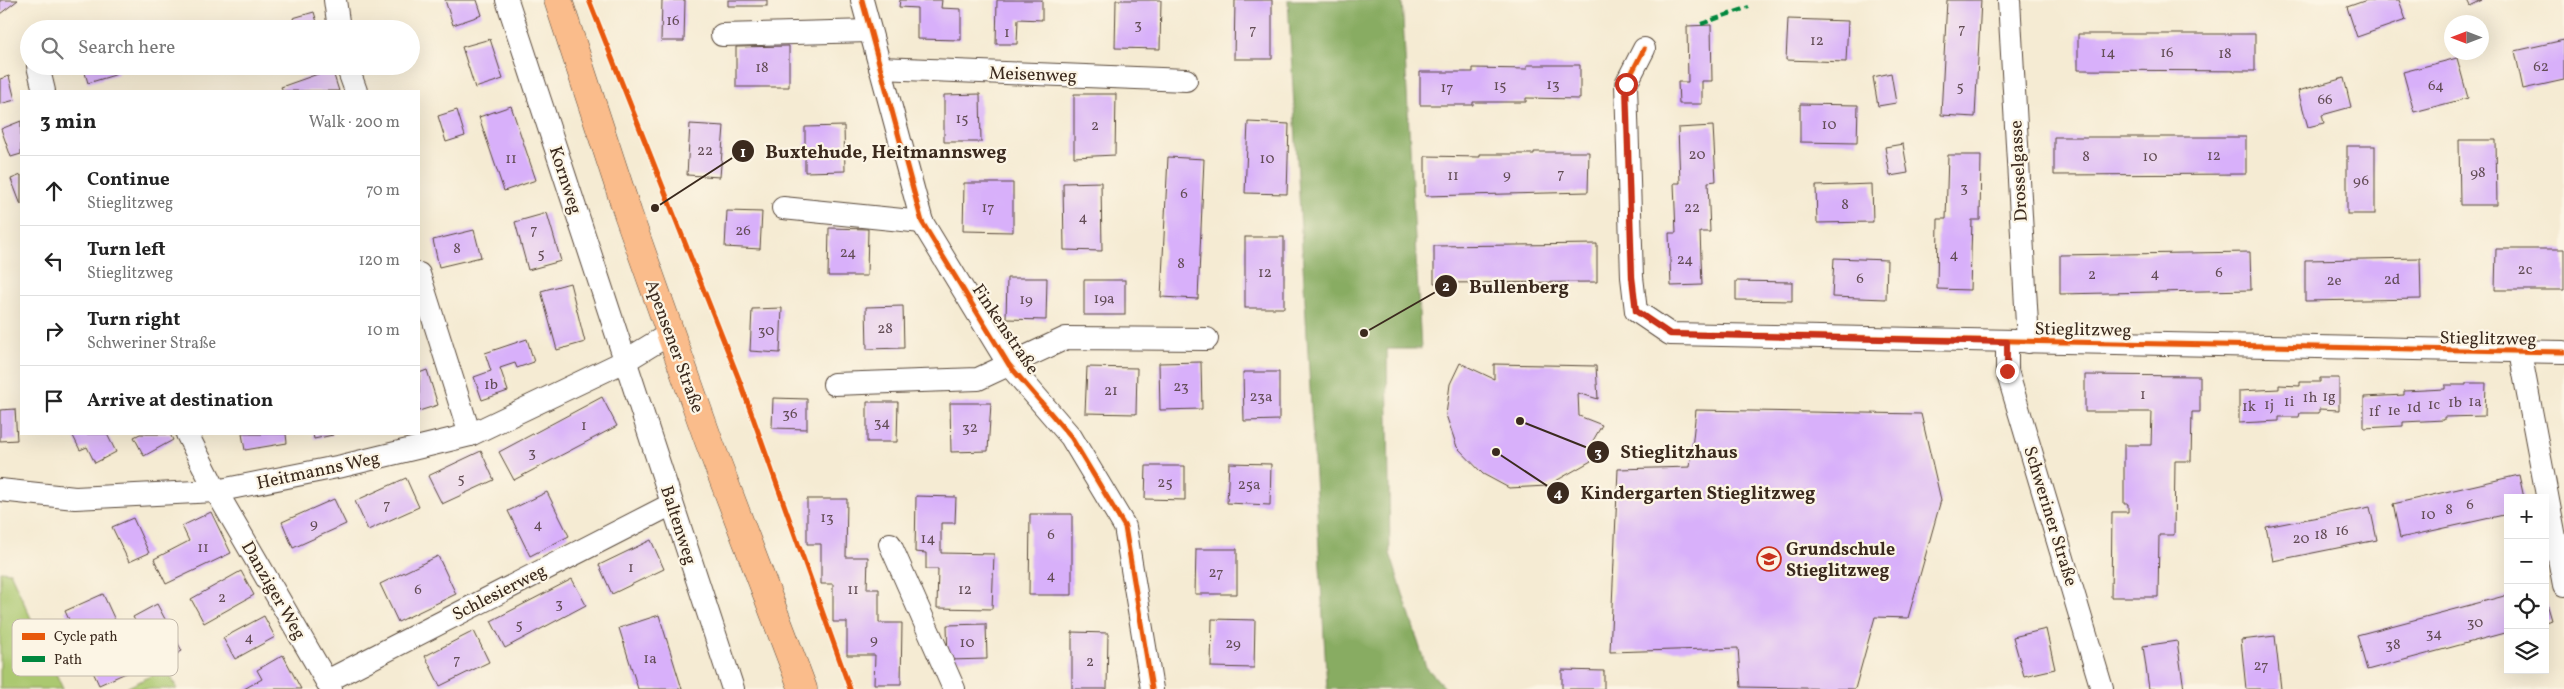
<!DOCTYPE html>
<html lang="en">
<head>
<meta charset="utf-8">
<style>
	:root { --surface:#fff; --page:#f6f6f6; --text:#222; --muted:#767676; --line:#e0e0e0 }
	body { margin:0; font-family:Vollkorn,serif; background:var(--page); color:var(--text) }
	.controls { position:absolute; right:15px; bottom:15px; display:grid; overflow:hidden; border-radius:0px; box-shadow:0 5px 20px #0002 }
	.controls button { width:45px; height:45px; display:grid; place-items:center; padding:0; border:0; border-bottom:1px solid var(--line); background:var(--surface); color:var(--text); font:25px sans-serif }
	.compass { position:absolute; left:2444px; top:15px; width:45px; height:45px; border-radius:50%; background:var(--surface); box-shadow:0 5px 20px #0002; rotate:270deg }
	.stop { position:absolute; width:15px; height:15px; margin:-11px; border:4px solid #c8321e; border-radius:50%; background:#fff }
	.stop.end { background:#c8321e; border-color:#fff; box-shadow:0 1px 5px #0008 }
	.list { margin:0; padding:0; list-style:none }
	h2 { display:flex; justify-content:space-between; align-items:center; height:65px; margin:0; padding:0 20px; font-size:21px }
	h2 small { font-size:16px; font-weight:400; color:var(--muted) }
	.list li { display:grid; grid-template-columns:32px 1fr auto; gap:15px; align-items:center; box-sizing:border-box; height:70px; padding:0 20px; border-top:1px solid var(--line) }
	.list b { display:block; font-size:19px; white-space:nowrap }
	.list p { margin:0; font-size:16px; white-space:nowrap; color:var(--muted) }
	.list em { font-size:16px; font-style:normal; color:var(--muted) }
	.icon { flex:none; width:28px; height:28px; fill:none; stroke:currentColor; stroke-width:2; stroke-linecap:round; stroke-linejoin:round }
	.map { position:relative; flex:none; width:2564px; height:689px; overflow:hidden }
	.search { position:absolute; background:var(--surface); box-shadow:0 5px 20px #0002; left:20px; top:20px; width:400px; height:55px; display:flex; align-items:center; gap:12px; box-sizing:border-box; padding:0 18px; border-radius:28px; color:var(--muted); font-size:19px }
	.panel { position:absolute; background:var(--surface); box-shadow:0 5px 20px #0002; left:20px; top:90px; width:400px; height:345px; border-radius:0px }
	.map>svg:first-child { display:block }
</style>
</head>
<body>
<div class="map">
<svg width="2564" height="689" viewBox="0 0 2564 689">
	<rect width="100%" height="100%" fill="#fcf5e5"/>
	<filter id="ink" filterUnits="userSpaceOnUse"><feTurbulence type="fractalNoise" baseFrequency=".02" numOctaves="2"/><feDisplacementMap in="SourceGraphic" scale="10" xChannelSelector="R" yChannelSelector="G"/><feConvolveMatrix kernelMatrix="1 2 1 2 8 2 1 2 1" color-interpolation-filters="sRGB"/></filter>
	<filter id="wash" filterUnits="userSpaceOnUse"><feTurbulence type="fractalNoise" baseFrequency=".0096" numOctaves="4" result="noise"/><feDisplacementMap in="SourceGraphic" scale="20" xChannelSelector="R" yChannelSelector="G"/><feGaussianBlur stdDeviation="1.12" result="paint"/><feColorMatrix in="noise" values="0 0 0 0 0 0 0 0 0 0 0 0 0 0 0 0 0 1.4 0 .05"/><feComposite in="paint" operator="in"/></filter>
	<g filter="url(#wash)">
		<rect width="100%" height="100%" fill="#f5ebd3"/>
		<g fill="#abc870" stroke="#737947">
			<path d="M0 571 10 572 63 689H0Z"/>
			<path d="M167 668 177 689H124Z"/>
		</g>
		<path fill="#88ac62" stroke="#626b40" d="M1288 0H1402L1421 349H1387L1390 553 1426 667 1446 689H1327Z"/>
		<g id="blocks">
			<g fill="#d8b0fa">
				<path d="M0 0H18L0 14Z"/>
				<path d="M445 0H477L482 15 453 25Z"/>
				<path d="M662 0H685L684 41H661Z"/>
				<rect x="728" y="0" width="39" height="6"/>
				<path d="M900 0H942L941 8 961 9V40L917 39V8L899 7Z"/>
				<path d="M997 0H1042V20L1018 19 1017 44H996Z"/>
				<path d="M1116 0H1161L1160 49 1115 48Z"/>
				<path d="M1235 0H1272V59H1234Z"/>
				<path d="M1947 0H1981L1975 117 1941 115Z"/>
				<path d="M2367 0H2399L2406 20 2357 37 2347 7Z"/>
				<path d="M2467 0H2482L2470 6Z"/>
				<path d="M314 12 319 29H296L293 18Z"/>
				<path d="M1788 19 1848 21 1846 62 1786 60Z"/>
				<path d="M1711 25 1712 81H1702V104H1679L1678 82H1688L1687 26Z"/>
				<path d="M2078 34H2255V71L2078 70Z"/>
				<path d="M490 39 503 79 475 88 462 47Z"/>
				<path d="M2564 40V80L2523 89 2515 51Z"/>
				<path d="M789 46V87H736V47Z"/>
				<path d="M2457 58 2468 98 2414 112 2403 72Z"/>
				<path d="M1527 65H1580V99L1526 98V102H1473V105H1420V72H1473V68L1527 69Z"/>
				<path d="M83 66H116L118 74 88 83Z"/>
				<path d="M332 69 339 91H283L281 87Z"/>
				<path d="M1891 73 1896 103 1878 106 1873 77Z"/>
				<path d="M9 76 15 100 0 104V79Z"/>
				<path d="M2344 78 2351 107 2322 115 2324 123 2308 127 2298 91Z"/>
				<path d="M980 94 981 142H944V95Z"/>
				<path d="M1074 94H1116L1115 155 1074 157Z"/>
				<path d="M1800 104 1858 105 1857 143 1800 142Z"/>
				<path d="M511 106 536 180 504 191 479 117Z"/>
				<path d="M457 110 465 136 446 142 438 116Z"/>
				<path d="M21 121V154L11 157 1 129Z"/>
				<path d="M1248 122 1289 124 1287 194 1245 193Z"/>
				<path d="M690 124 724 126 720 177 687 175Z"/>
				<path d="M844 126 845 171 805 172V127Z"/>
				<path d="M1713 126 1716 181 1708 182 1710 232H1700L1702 285 1671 286 1669 233H1676L1674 183H1680L1678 128Z"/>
				<path d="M2054 137H2246V174L2054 175Z"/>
				<path d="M2459 140H2496L2497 205H2460Z"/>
				<path d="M1903 144 1908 173 1890 176 1885 147Z"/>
				<rect x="2347" y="146" width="28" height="68"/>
				<path d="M1534 152H1589L1588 192 1425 196V156L1480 157V154H1534Z"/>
				<path d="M1948 155H1981L1980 220H1972L1970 290 1937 289 1938 219H1946Z"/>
				<path d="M1168 157 1204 159 1198 299 1161 297Z"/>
				<path d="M21 175V205L11 179Z"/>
				<path d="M1101 182 1102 251 1064 250 1063 183Z"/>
				<path d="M964 183H1013V232L963 231Z"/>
				<path d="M1872 184 1873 222 1817 223 1816 186Z"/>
				<path d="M727 211 762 212 760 249 725 247Z"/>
				<path d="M547 213 561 261 528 270 515 222Z"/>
				<path d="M829 228 868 229 867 276H828Z"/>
				<path d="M474 230 481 257 439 267 433 240Z"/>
				<rect x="1245" y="237" width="39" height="71"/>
				<path d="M1597 244V282L1434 283V246Z"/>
				<path d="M2496 249H2564V290H2495Z"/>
				<path d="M2250 252 2251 290 2060 294V255Z"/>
				<path d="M1834 258 1887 260 1886 299 1832 297Z"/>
				<path d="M2420 258 2421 299 2305 301V260Z"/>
				<path d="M1007 278H1047L1046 320 1006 319Z"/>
				<rect x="1084" y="280" width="41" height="35"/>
				<path d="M1736 281 1792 282V301L1736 300Z"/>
				<path d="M570 283 585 342 557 350 541 291Z"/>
				<path d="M903 306 904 348 867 349 866 307Z"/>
				<path d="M782 308 780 353 750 351 752 309Z"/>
				<path d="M527 339 534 362 517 368 515 363 500 368 508 391 482 400 474 377 491 371 485 353Z"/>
				<path d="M1201 362 1202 409 1160 410 1159 363Z"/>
				<path d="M1460 363 1494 379V364L1596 366 1598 399 1578 393 1579 416 1602 425 1587 451 1598 457 1547 486 1509 488 1483 474 1457 447 1446 415 1450 384Z"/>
				<path d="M1087 367 1137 368 1136 414 1085 413Z"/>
				<path d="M427 370 438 405 419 411V373Z"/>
				<path d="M1243 372H1279V420L1244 421Z"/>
				<path d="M2085 375 2200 376V412H2192L2191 461H2175L2174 535H2159L2158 597H2111L2112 512H2128V504H2124V445H2151L2152 412H2085Z"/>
				<path d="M2320 378H2339V410L2319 409V413H2300L2299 417H2279V421L2239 423V391L2279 389V385L2300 386V382H2320Z"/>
				<path d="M2466 383H2486L2485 416 2444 417V420L2403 422V426L2364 428V397L2404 395V391L2445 389V385H2466Z"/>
				<path d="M602 397 617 426 514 480 499 452Z"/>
				<path d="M773 398 807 399V429L772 428Z"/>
				<path d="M867 402H898L897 442H867Z"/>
				<path d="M950 403H991L988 451 951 452Z"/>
				<path d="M15 409 17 440 0 441V410Z"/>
				<path d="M1696 410 1921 414 1941 500 1908 618 1875 617 1855 689 1741 687 1738 648 1610 652 1618 469 1690 467Z"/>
				<path d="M72 434H107L116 452 95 463 87 447 80 450Z"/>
				<path d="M140 434H170L173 440 144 456 134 437Z"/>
				<path d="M242 434H286L287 443 245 450Z"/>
				<path d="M313 434H333V435L314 439Z"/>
				<path d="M481 451 494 480 442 504 428 476Z"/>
				<path d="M1229 463 1271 464 1270 505 1227 503Z"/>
				<path d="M1146 466H1185V500L1145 499Z"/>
				<path d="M2519 475 2524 498H2508V514L2400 538 2393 504Z"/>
				<path d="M406 478 419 507 368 530 355 501Z"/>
				<path d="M547 492 569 536 530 556 508 511Z"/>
				<path d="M916 496 956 497 955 523H941V553L994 554 992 609 937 608 938 569H926V553L915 552Z"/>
				<path d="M334 499 346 524 293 548 282 522Z"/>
				<path d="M807 499H847L846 557H868L867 589H879V623H902L901 684H874L875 655H847V622H833V584H821V544H807Z"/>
				<path d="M2370 507 2377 540 2273 561 2266 527Z"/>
				<path d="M211 512 231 553 166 584 154 559 189 541 182 526Z"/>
				<path d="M1030 514H1072V595H1029Z"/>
				<path d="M133 518 149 553 129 562 112 527Z"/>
				<path d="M651 540 664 569 612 594 599 565Z"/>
				<path d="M1196 549H1237V594H1195Z"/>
				<path d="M438 556 456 594 398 622 380 584Z"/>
				<path d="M241 571 254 595 204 623 191 599Z"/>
				<path d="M572 579 586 605 505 648 491 621Z"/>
				<path d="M103 594 137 668 99 685 65 611Z"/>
				<path d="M2508 595V632L2367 670 2357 635Z"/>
				<path d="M2545 597 2552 620 2545 622Z"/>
				<path d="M157 604 182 651 158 664 133 617Z"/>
				<path d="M659 615 682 689H638L619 628Z"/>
				<path d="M264 616 275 637 235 659 223 638Z"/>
				<path d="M1212 619 1255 620 1254 668 1211 667Z"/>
				<path d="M986 624 987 659 948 660 947 625Z"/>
				<path d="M2046 629 2055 669 2024 676 2013 637Z"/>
				<path d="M474 631 489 662 440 686 425 656Z"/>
				<path d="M1072 632 1108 633 1107 689H1072Z"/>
				<path d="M2275 636 2281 689H2246L2241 640Z"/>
				<path d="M2177 641 2184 689H2149L2143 646Z"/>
				<path d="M283 655 301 689H244L262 679 257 670Z"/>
				<path d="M1562 670 1604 671V689H1562Z"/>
			</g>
		</g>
	</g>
	<g filter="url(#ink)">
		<use href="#blocks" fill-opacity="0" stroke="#574739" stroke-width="1"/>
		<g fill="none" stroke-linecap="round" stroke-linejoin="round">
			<g stroke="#574739" stroke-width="24">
				<g id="minor">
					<path d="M335 0 339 29"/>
					<path d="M507 0 733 689"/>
					<path d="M862 0 922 222 1009 365 1071 437 1125 527 1152 689"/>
					<path d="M2009 0 2028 342"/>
					<path d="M722 35 870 31"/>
					<path d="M1644 49 1626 84 1632 277 1636 311 1670 334 2564 352"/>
					<path d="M38 66 44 91"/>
					<path d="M347 66 356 91"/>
					<path d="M880 68 1186 80"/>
					<path d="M783 208 922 222"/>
					<path d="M419 274 470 435"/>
					<path d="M2007 342V371L2102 689"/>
					<path d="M2520 352 2564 585"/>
					<path d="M834 384 978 379 1066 338 1207 339"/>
					<path d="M187 434 216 491 331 689"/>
					<path d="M0 490 75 498 216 491 342 466 470 435 625 361 671 333"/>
					<path d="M890 544 954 689"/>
					<path d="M327 681 672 504"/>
				</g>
			</g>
			<g stroke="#574739" stroke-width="29">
				<path id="major" d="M558 0 628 214 708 439 803 689"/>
			</g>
			<use href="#minor" stroke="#fff" stroke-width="22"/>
			<use href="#major" stroke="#fabc8b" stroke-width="28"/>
			<path stroke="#00873e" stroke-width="4" stroke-dasharray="8 4" stroke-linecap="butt" d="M1701 24 1749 7"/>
			<g stroke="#fcf5e5" stroke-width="8">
				<g id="cycleway">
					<path d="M589 0 742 387 850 689"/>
					<path d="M862 0 922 222 1009 365 1071 437 1125 527 1152 689"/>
					<path d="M1644 49 1626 84 1632 277 1636 311 1670 334 2564 352"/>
				</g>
			</g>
			<use href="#cycleway" stroke="#e8590c" stroke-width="5"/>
		</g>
	</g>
	<g fill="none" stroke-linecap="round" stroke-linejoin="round" filter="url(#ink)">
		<path stroke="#c8321e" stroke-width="6" d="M1626 84 1632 277 1636 311 1670 334 2007 342V371"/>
	</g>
	<defs>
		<g id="school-ring" transform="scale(1.25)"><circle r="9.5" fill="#fcf5e5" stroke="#c8321e" stroke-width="1.5"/><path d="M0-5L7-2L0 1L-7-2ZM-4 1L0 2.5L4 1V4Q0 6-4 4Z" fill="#c8321e"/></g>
	</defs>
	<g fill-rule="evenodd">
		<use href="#school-ring" x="1769" y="559"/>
	</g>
	<g text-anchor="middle" stroke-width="4.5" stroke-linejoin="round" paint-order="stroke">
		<g font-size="15" fill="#624c55">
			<text x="673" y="25">16</text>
			<text x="1138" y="29">3</text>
			<text x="1962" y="33">7</text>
			<text x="1253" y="34">7</text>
			<text x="1007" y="37">1</text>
			<text x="1817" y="45">12</text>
			<text x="2108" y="57">14</text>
			<text x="2167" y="57">16</text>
			<text x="2225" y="58">18</text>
			<text x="2541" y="71">62</text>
			<text x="762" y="72">18</text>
			<text x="1553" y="89">13</text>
			<text x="1500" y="90">15</text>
			<text x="2436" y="90">64</text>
			<text x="1960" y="91">5</text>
			<text x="1447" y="92">17</text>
			<text x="2325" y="104">66</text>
			<text x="962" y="123">15</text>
			<text x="1829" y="129">10</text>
			<text x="1095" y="130">2</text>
			<text x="705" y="155">22</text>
			<text x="1697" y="159">20</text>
			<text x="2214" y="160">12</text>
			<text x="2086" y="161">8</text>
			<text x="2150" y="161">10</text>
			<text x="511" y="163">11</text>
			<text x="1267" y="163">10</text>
			<text x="2478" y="177">98</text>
			<text x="1561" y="178">7</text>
			<text x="1507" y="179">9</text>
			<text x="1453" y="180">11</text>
			<text x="2361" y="185">96</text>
			<text x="1964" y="192">3</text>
			<text x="1184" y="198">6</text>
			<text x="1845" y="209">8</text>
			<text x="988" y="212">17</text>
			<text x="1692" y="212">22</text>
			<text x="1083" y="222">4</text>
			<text x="534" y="234">7</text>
			<text x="743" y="235">26</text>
			<text x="457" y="253">8</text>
			<text x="848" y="257">24</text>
			<text x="541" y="258">5</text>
			<text x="1954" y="259">4</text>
			<text x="1685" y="264">24</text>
			<text x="1181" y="268">8</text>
			<text x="2525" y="274">2c</text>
			<text x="1265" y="277">12</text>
			<text x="2219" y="277">6</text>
			<text x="2155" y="278">4</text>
			<text x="2092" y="279">2</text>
			<text x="1860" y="283">6</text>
			<text x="2392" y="284">2d</text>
			<text x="2334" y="285">2e</text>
			<text x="1104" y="303">19a</text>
			<text x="1026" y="304">19</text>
			<text x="885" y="333">28</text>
			<text x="766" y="335">30</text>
			<text x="491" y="389">1b</text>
			<text x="1181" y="391">23</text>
			<text x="1111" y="395">21</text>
			<text x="2143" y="399">1</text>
			<text x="1261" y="401">23a</text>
			<text x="2329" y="401">1g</text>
			<text x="2310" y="402">1h</text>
			<text x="2289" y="406">1i</text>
			<text x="2475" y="406">1a</text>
			<text x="2455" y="407">1b</text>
			<text x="2269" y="409">1j</text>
			<text x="2434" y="409">1c</text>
			<text x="2249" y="411">1k</text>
			<text x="2414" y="412">1d</text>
			<text x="2394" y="415">1e</text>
			<text x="2374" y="416">1f</text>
			<text x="790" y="418">36</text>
			<text x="882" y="427">34</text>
			<text x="584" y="430">1</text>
			<text x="970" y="432">32</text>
			<text x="532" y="457">3</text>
			<text x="461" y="483">5</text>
			<text x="1165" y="487">25</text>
			<text x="1249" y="489">25a</text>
			<text x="387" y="509">7</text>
			<text x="2470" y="509">6</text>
			<text x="2449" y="514">8</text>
			<text x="2428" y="519">10</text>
			<text x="827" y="522">13</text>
			<text x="314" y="528">9</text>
			<text x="538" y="529">4</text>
			<text x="2342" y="535">16</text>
			<text x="1051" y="539">6</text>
			<text x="2321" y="539">18</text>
			<text x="928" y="543">14</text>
			<text x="2301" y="543">20</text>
			<text x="203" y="552">11</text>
			<text x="631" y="572">1</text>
			<text x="1216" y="577">27</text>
			<text x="1051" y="580">4</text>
			<text x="418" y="594">6</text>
			<text x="853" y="594">11</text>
			<text x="965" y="594">12</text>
			<text x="222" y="602">2</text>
			<text x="559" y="608">3</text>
			<text x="2475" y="627">30</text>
			<text x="519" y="629">5</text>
			<text x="2434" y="638">34</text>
			<text x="249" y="642">4</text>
			<text x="874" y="644">9</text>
			<text x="967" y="647">10</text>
			<text x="1233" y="648">29</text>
			<text x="2393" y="649">38</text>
			<text x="650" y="663">1a</text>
			<text x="457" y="664">7</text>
			<text x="1090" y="666">2</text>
			<text x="2261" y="670">27</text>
		</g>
		<g font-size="18" fill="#3b2a1e" stroke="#fcf5e5">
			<text transform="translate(1033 74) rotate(2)" y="6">Meisenweg</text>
			<text transform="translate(2018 171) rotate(-93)" y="6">Drosselgasse</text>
			<text transform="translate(566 180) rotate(72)" y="6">Kornweg</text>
			<text transform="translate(1006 329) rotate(56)" y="6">Finkenstraße</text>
			<text transform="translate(2083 329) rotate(1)" y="6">Stieglitzweg</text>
			<text transform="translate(2488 338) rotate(1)" y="6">Stieglitzweg</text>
			<text transform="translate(675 346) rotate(70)" y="6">Apensener Straße</text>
			<text transform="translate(318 470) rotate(-12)" y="6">Heitmanns Weg</text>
			<text transform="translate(2051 516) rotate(73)" y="6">Schweriner Straße</text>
			<text transform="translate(679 525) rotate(72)" y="6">Baltenweg</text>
			<text transform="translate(274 590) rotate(60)" y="6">Danziger Weg</text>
			<text transform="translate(499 592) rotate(-27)" y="6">Schlesierweg</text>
		</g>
		<g font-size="18" font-weight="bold" fill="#3b2a1e" stroke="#fcf5e5" text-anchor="start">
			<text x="1786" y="555">Grundschule<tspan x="1786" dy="21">Stieglitzweg</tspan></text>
		</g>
	</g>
	<rect x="12" y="619" width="166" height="57" rx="8" fill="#fcf5e5" stroke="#c2b8a9" stroke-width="1"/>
	<rect x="22" y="633" width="23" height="7" fill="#e8590c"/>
	<rect x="22" y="656" width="23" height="6" fill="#00873e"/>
	<g font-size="14" fill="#3b2a1e">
		<text x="54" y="641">Cycle path</text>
		<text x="54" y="664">Path</text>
	</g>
	<path fill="none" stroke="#3b2a1e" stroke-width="2" d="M655 208L743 151M1364 333L1446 286M1520 421L1598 452M1496 452L1558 493"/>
	<g fill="#3b2a1e" stroke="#fcf5e5" stroke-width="2">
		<circle cx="655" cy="208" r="5"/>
		<circle cx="1364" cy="333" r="5"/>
		<circle cx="1520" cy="421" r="5"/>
		<circle cx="1496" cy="452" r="5"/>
		<circle cx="743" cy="151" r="12"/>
		<circle cx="1446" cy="286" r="12"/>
		<circle cx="1598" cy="452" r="12"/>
		<circle cx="1558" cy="493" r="12"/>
	</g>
	<g font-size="15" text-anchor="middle" font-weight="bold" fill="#fff">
		<text x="743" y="157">1</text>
		<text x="1446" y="291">2</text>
		<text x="1598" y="457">3</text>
		<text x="1558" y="498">4</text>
	</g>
	<g font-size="19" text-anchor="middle" font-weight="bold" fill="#3b2a1e" stroke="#fcf5e5" stroke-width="4.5" stroke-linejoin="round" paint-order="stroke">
		<text x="886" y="158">Buxtehude, Heitmannsweg</text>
		<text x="1519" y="293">Bullenberg</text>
		<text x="1679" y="458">Stieglitzhaus</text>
		<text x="1698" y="499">Kindergarten Stieglitzweg</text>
	</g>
</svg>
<div class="controls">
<button>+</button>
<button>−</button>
<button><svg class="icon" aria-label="locate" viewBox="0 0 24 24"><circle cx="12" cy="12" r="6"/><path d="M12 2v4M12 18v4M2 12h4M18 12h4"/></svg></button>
<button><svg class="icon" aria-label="layers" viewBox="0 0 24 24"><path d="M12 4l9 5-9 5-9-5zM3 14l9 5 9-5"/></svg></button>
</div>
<svg class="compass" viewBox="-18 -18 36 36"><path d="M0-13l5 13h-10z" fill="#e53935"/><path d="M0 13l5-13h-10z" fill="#767676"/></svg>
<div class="stop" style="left:1626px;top:84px"></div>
<div class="stop end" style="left:2007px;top:371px"></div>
<div class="search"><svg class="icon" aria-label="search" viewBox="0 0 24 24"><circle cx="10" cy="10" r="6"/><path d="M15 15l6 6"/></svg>Search here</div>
<section class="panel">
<h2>3 min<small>Walk · 200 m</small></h2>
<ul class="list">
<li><svg class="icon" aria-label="ahead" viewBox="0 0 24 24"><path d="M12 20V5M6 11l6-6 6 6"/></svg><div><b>Continue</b><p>Stieglitzweg</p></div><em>70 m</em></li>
<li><svg class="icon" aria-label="left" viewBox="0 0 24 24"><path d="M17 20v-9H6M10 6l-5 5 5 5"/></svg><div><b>Turn left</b><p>Stieglitzweg</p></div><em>120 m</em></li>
<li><svg class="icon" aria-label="right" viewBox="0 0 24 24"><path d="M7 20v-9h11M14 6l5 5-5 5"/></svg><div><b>Turn right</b><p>Schweriner Straße</p></div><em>10 m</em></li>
<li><svg class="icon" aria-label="arrive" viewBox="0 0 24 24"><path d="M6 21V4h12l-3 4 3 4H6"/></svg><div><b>Arrive at destination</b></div></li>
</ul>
</section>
</div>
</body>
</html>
